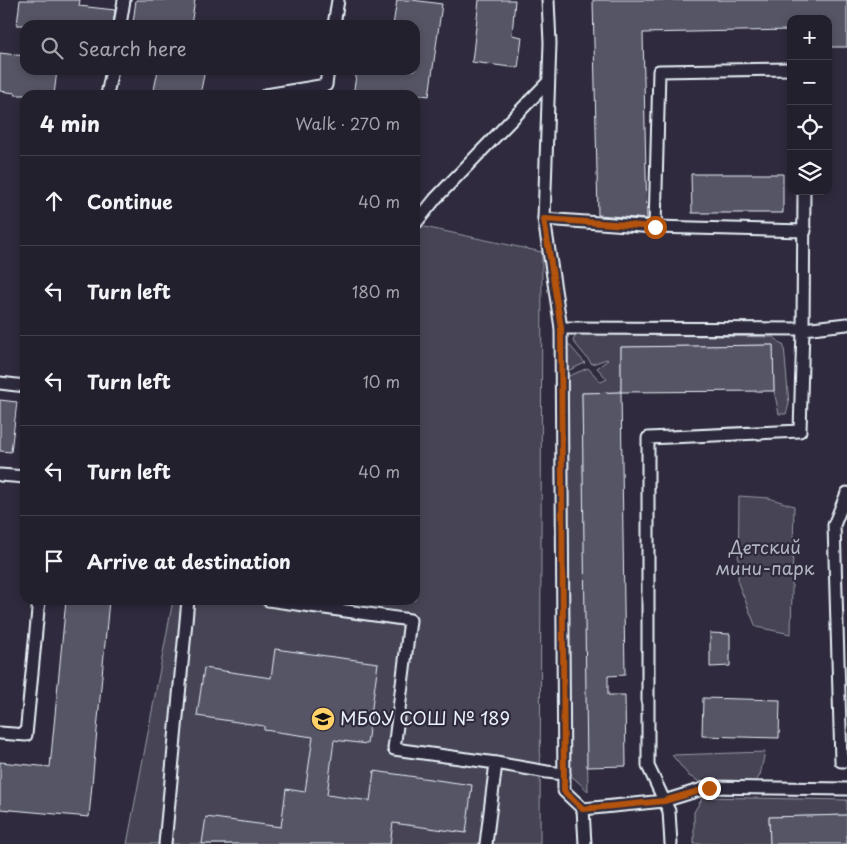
<!DOCTYPE html>
<html lang="en">
<head>
<meta charset="utf-8">
<style>
	:root { --surface:#23202e; --page:#2f2d3a; --text:#f1f3f6; --muted:#a3a3aa; --line:#403e4a }
	body { margin:0; font-family:"Playpen Sans",sans-serif; background:var(--page); color:var(--text) }
	.controls { position:absolute; right:15px; top:15px; display:grid; overflow:hidden; border-radius:10px; box-shadow:0 2px 8px #0003 }
	.controls button { width:45px; height:45px; display:grid; place-items:center; padding:0; border:0; border-bottom:1px solid var(--line); background:var(--surface); color:var(--text); font:25px sans-serif }
	.stop { position:absolute; width:15px; height:15px; margin:-11px; border:4px solid #b45309; border-radius:50%; background:#fff }
	.stop.end { background:#b45309; border-color:#fff; box-shadow:0 1px 5px #0008 }
	.list { margin:0; padding:0; list-style:none }
	h2 { display:flex; justify-content:space-between; align-items:center; height:65px; margin:0; padding:0 20px; font-size:21px }
	h2 small { font-size:16px; font-weight:400; color:var(--muted) }
	.list li { display:grid; grid-template-columns:32px 1fr auto; gap:15px; align-items:center; box-sizing:border-box; height:90px; padding:0 20px; border-top:1px solid var(--line) }
	.list b { display:block; font-size:19px; white-space:nowrap }
	.list em { font-size:16px; font-style:normal; color:var(--muted) }
	.icon { flex:none; width:28px; height:28px; fill:none; stroke:currentColor; stroke-width:2; stroke-linecap:round; stroke-linejoin:round }
	.map { position:relative; flex:none; width:847px; height:844px; overflow:hidden }
	.search { position:absolute; background:var(--surface); box-shadow:0 2px 8px #0003; left:20px; top:20px; width:400px; height:55px; display:flex; align-items:center; gap:12px; box-sizing:border-box; padding:0 18px; border-radius:15px; color:var(--muted); font-size:19px }
	.panel { position:absolute; background:var(--surface); box-shadow:0 2px 8px #0003; left:20px; top:90px; width:400px; height:515px; border-radius:15px }
	.map>svg:first-child { display:block }
</style>
</head>
<body>
<div class="map">
<svg width="847" height="844" viewBox="0 0 847 844">
	<rect width="100%" height="100%" fill="#2f2a3d"/>
	<filter id="ink" filterUnits="userSpaceOnUse"><feTurbulence type="fractalNoise" baseFrequency=".02" numOctaves="2"/><feDisplacementMap in="SourceGraphic" scale="10" xChannelSelector="R" yChannelSelector="G"/><feConvolveMatrix kernelMatrix="1 2 1 2 8 2 1 2 1" color-interpolation-filters="sRGB"/></filter>
	<g filter="url(#ink)">
		<g fill="#464455" stroke="#979aa6">
			<path d="M415 225 542 252 540 844H127L173 600H415Z"/>
			<path d="M576 334 774 337 784 346 789 404 786 414H779L774 391 773 345 621 347V392L582 393 588 791 567 772 564 378 588 368 601 382 607 379 597 368 608 360 607 359 592 364 573 341Z"/>
			<path d="M566 341 585 363 563 373Z"/>
			<path d="M739 496 769 498 794 506 791 634 756 627 738 583Z"/>
			<path d="M765 752 760 775 755 783 700 782 689 776 672 755Z"/>
			<path d="M703 797 847 800V815L769 817 770 844H694V812Z"/>
		</g>
		<g fill="#575565" stroke="#e8f1f8">
			<path d="M20 0H80L79 6 115 10 113 25H17Z"/>
			<path d="M136 0H195L191 25 133 23Z"/>
			<path d="M397 0H412L442 4 429 96 394 91 393 95H353L357 70H415V25H393Z"/>
			<path d="M479 0H515L512 35 522 37 518 68 472 62Z"/>
			<path d="M593 0H847V47H828V19H791V30L643 33 647 219 598 215Z"/>
			<path d="M0 53 25 56V70H57L54 95H15V93L0 91Z"/>
			<path d="M158 70H205L200 95H153Z"/>
			<path d="M691 174H783V213H692Z"/>
			<path d="M773 345 774 391 621 392V347Z"/>
			<path d="M621 392 625 675 608 676V695H625L626 766 587 767 582 393Z"/>
			<path d="M0 400 17 402 11 452 0 451Z"/>
			<path d="M66 600H109L89 817 0 809V762L50 767Z"/>
			<path d="M710 633 730 634V666L710 667Z"/>
			<path d="M275 649 378 663 367 744 334 740 327 795 370 801 374 771 472 785 466 833 393 823 390 844H202L206 817 281 827 286 789 305 792 313 737 264 730V726L197 716 204 668 271 678Z"/>
			<path d="M703 698 780 700 779 738 702 736Z"/>
			<path d="M847 815V844H770L769 817Z"/>
		</g>
		<g fill="none" stroke-linecap="round" stroke-linejoin="round">
			<g stroke="#e8f1f8" stroke-width="15">
				<g id="service">
					<path d="M548 0 550 43 544 219 561 328 564 791 583 809 585 844"/>
					<path d="M120 25 124 0"/>
					<path d="M334 25 338 0"/>
					<path d="M107 95 112 70"/>
					<path d="M266 95 326 85 328 70"/>
					<path d="M544 219 655 227 805 231"/>
					<path d="M415 224 436 198 548 82"/>
					<path d="M655 227 659 71 791 69"/>
					<path d="M561 328 803 329 847 324"/>
					<path d="M0 383 25 386"/>
					<path d="M0 475 25 477"/>
					<path d="M847 493 834 525 841 761H847"/>
					<path d="M268 600 410 620 394 749 496 763 486 844"/>
					<path d="M0 733 26 735 39 600"/>
					<path d="M496 763 547 772 564 774"/>
					<path d="M583 809 664 801 709 787 847 789"/>
					<path d="M165 844 188 600"/>
					<path d="M671 844 669 811 648 766V438L800 431 803 329 804 191"/>
				</g>
			</g>
			<use href="#service" stroke="#2f2a3d" stroke-width="11"/>
		</g>
	</g>
	<g fill="none" stroke-linecap="round" stroke-linejoin="round" filter="url(#ink)">
		<path stroke="#b45309" stroke-width="6" d="M655 227 544 219 561 328 564 791 583 809 664 801 709 788"/>
	</g>
	<defs>
		<g id="school-disc" transform="scale(1.25)"><circle r="9.5" fill="#ffd166" stroke="#2f2a3d"/><path d="M0-5L7-2L0 1L-7-2ZM-4 1L0 2.5L4 1V4Q0 6-4 4Z" fill="#111"/></g>
	</defs>
	<g fill-rule="evenodd">
		<use href="#school-disc" x="323" y="719"/>
	</g>
	<g text-anchor="middle" stroke-width="4.5" stroke-linejoin="round" paint-order="stroke">
		<g font-size="18" fill="#afb4bf" stroke="#2f2a3d">
			<text x="765" y="554">Детский<tspan x="765" dy="21">мини-парк</tspan></text>
		</g>
		<g font-size="18" fill="#e8f1f8" stroke="#2f2a3d" text-anchor="start">
			<text x="340" y="725">МБОУ СОШ № 189</text>
		</g>
	</g>
</svg>
<div class="controls">
<button>+</button>
<button>−</button>
<button><svg class="icon" aria-label="locate" viewBox="0 0 24 24"><circle cx="12" cy="12" r="6"/><path d="M12 2v4M12 18v4M2 12h4M18 12h4"/></svg></button>
<button><svg class="icon" aria-label="layers" viewBox="0 0 24 24"><path d="M12 4l9 5-9 5-9-5zM3 14l9 5 9-5"/></svg></button>
</div>
<div class="stop" style="left:655px;top:227px"></div>
<div class="stop end" style="left:709px;top:788px"></div>
<div class="search"><svg class="icon" aria-label="search" viewBox="0 0 24 24"><circle cx="10" cy="10" r="6"/><path d="M15 15l6 6"/></svg>Search here</div>
<section class="panel">
<h2>4 min<small>Walk · 270 m</small></h2>
<ul class="list">
<li><svg class="icon" aria-label="ahead" viewBox="0 0 24 24"><path d="M12 20V5M6 11l6-6 6 6"/></svg><div><b>Continue</b></div><em>40 m</em></li>
<li><svg class="icon" aria-label="left" viewBox="0 0 24 24"><path d="M17 20v-9H6M10 6l-5 5 5 5"/></svg><div><b>Turn left</b></div><em>180 m</em></li>
<li><svg class="icon" aria-label="left" viewBox="0 0 24 24"><path d="M17 20v-9H6M10 6l-5 5 5 5"/></svg><div><b>Turn left</b></div><em>10 m</em></li>
<li><svg class="icon" aria-label="left" viewBox="0 0 24 24"><path d="M17 20v-9H6M10 6l-5 5 5 5"/></svg><div><b>Turn left</b></div><em>40 m</em></li>
<li><svg class="icon" aria-label="arrive" viewBox="0 0 24 24"><path d="M6 21V4h12l-3 4 3 4H6"/></svg><div><b>Arrive at destination</b></div></li>
</ul>
</section>
</div>
</body>
</html>
